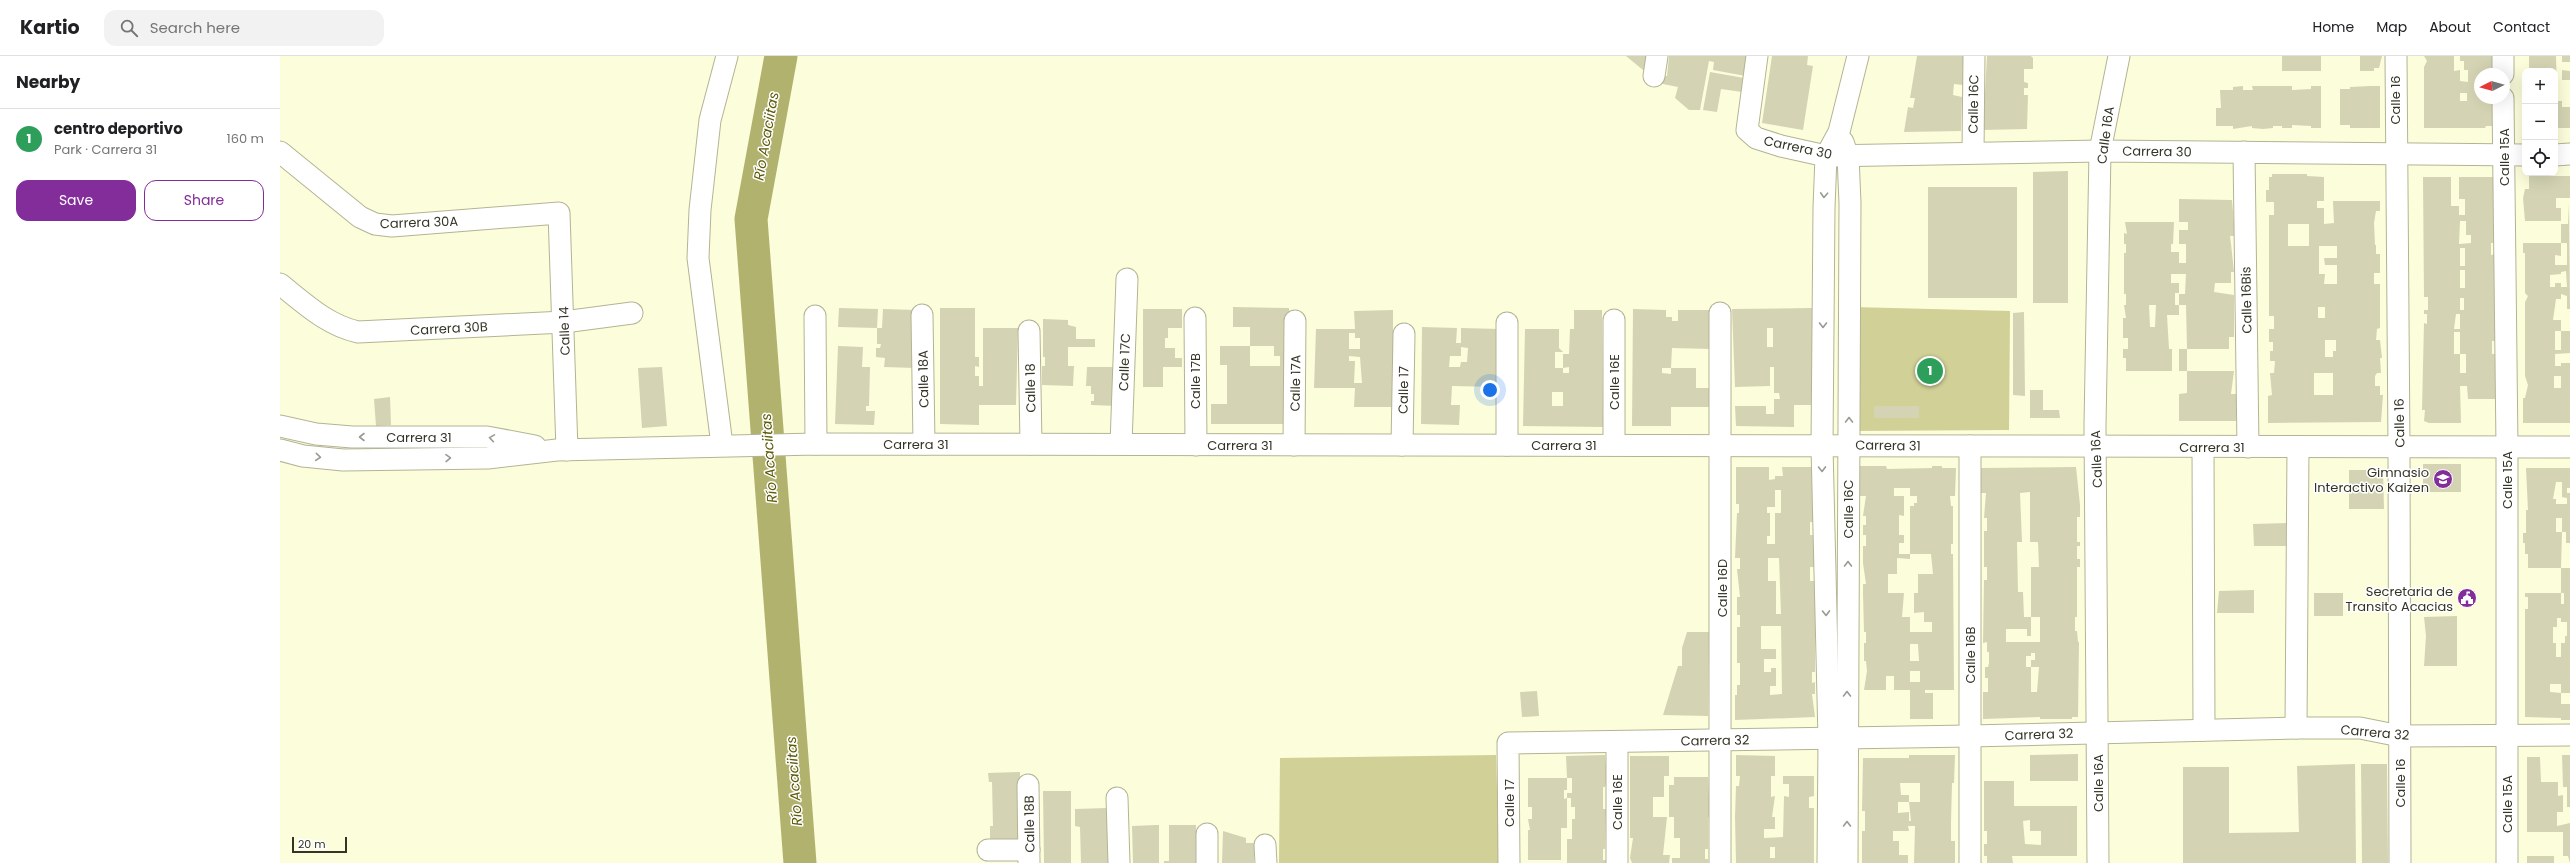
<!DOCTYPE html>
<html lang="en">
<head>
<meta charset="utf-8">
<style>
	:root { --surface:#fff; --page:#f2f2f2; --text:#202124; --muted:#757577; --line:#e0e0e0; --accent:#832d9b }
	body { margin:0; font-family:Poppins,sans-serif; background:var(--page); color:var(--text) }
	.controls { position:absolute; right:12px; top:12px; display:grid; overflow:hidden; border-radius:8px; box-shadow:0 4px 16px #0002 }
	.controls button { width:36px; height:36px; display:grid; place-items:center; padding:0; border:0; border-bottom:1px solid var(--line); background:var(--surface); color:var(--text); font:20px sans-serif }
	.compass { position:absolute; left:2194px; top:12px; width:36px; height:36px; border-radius:50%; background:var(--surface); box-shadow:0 4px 16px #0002; rotate:264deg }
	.scale { position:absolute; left:12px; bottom:10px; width:55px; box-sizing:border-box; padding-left:4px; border:2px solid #343427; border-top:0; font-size:11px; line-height:14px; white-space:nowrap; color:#343427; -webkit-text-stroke:3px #fff; paint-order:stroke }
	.you { position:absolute; left:1210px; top:334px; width:14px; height:14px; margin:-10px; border:3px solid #fff; border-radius:50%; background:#1a73e8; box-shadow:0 0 0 6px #1a73e833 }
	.badge { display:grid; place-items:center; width:26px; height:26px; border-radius:50%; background:var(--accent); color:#fff; font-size:13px; font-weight:700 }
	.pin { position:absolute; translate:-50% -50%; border:2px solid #fff; box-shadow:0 1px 4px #0006 }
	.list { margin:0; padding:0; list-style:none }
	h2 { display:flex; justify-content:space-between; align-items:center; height:52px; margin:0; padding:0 16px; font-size:17px }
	h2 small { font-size:13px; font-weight:400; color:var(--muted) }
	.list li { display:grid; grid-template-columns:26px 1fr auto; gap:12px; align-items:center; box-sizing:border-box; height:60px; padding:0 16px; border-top:1px solid var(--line) }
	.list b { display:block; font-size:15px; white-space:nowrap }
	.list p { margin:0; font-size:13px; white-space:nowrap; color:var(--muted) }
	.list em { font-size:13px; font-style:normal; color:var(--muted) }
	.actions { display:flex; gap:8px; padding:12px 16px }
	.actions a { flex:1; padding:9px 0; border:1px solid var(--accent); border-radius:12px; text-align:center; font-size:14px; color:var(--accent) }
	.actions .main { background:var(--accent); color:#fff }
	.icon { flex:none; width:22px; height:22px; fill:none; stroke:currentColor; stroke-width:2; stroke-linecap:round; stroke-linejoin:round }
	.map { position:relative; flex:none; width:2290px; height:807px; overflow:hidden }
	header { display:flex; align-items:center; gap:24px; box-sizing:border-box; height:56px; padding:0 20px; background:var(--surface); border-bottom:1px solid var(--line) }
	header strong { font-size:19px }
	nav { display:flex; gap:22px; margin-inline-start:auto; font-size:14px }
	.search { width:280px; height:36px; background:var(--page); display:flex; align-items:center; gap:10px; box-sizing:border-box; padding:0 14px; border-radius:12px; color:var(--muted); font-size:15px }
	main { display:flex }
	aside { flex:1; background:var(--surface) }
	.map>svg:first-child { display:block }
</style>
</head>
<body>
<header>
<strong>Kartio</strong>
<div class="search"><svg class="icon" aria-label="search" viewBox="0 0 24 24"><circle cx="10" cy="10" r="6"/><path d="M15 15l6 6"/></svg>Search here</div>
<nav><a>Home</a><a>Map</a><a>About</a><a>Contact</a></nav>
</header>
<main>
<aside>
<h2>Nearby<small></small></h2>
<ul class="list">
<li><span class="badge" style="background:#2e9e5b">1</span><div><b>centro deportivo</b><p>Park · Carrera 31</p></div><em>160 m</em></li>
</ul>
<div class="actions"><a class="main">Save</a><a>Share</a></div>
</aside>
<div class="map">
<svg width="2290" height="807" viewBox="0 0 2290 807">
	<rect width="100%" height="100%" fill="#fcfddb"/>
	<g fill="#d0d097">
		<path d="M1572 251 1730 255 1729 374 1571 375Z"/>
		<path d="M1216 699 1219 807H999L1000 702Z"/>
	</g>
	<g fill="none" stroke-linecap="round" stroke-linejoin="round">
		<path stroke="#b2b26f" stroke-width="33" d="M501 0 471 163 520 807"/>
	</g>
	<g fill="#d4d4b4" fill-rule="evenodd">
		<path d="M1346 0H1369L1368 17 1363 14Z"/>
		<path d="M1389 0H1475L1471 21 1433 14 1434 6 1429 5 1420 54H1409L1395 42 1398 31 1383 28 1384 20H1387Z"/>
		<path d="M1492 0H1528L1527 9 1533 10 1523 74 1482 67Z"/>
		<path d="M1637 0H1685L1683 29 1674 28 1673 39 1682 41 1681 75 1624 76 1628 51 1633 52 1635 42H1630Z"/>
		<path d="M1707 0H1751L1753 2V13H1744V26L1748 27V32H1744V39H1748L1747 73 1703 74Z"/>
		<rect x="2002" y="0" width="39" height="15"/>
		<path d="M2080 0H2102L2099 12H2094V15H2080Z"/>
		<path d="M2144 0H2174V15L2180 14V25L2188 26V14H2184V5H2180V0H2216V18H2200V42H2218L2216 70H2206L2205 72H2144V11L2147 5ZM2180 37H2187V45H2180Z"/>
		<path d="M2249 0H2276L2277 37 2275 15H2249Z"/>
		<rect x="2282" y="0" width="8" height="6"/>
		<path d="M2282 14 2290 15V24H2282Z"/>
		<path d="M1430 16 1464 22 1462 36 1441 33 1437 56 1423 54Z"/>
		<path d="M1963 30V34H1973L1972 30H2012V34L2031 33V30H2041V72H2031V70L2012 69V72H2002V70H1993V72L1983 73 1972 72V70L1953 73V70H1936V52H1941L1940 34H1953V31Z"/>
		<path d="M2090 30H2100V72H2070V69H2060V33H2070V31Z"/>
		<path d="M2275 45H2282V51H2290V72H2275Z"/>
		<path d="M1788 115V247H1753V116Z"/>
		<path d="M1992 118H2027V120L2044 121V145H2037V152H2044V168L2054 167 2053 145H2100V155H2096L2094 167 2095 189H2096V198H2100V217H2094V228H2100V272L2097 273 2096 284H2100L2102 302H2100L2101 317H2097L2095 320V330H2100V339H2103L2101 366 1988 367V340L1992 339 1990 317H1994L1995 305H1990V295H1993V286H1989V273H1994V260H1989V159H1994V146H1986V134H1989V121H1992ZM2008 168H2029V190H2008ZM2039 190H2057V202H2044L2045 209H2057V228H2044L2045 218H2039ZM2038 251H2045V262H2038ZM2045 284H2056V295H2053V301H2045ZM2034 317H2053V339H2034Z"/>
		<path d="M2249 120H2290V142H2276V152H2281V165H2245L2243 142 2245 133H2249Z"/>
		<path d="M2143 121H2171V150H2179V159H2185V143H2179V121H2215V187H2211V199L2216 198V285H2212V298H2216V343H2188L2187 330H2180L2181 367H2149L2144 365 2145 354H2142L2144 267 2147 268V258H2144V254H2148V241H2144ZM2180 165H2186V179H2191V187L2179 188ZM2180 192H2185V210H2180ZM2180 214H2185V232H2180ZM2180 242H2184V254H2180ZM2176 258H2180V273H2174ZM2174 276H2180V298H2186V317H2180V298H2174Z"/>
		<rect x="1648" y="131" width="89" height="111"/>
		<path d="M1899 143 1952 144 1955 180H1950L1951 188 1954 216H1951V227H1935L1934 236 1954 239V281H1949V293H1907L1906 249H1899V259H1887L1889 293H1892V315H1846V302H1843V293H1848V282H1843V262H1846L1844 249H1846V238H1844V197H1846V188H1844V177L1847 178 1845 166H1894L1893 188H1891V196H1899V207H1906V188H1899V174H1908V166H1899ZM1891 218H1906L1905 238H1899V249H1895V237H1899V227H1891ZM1869 249H1876L1875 271H1870Z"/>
		<path d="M2289 147 2290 253H2287V240L2281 238V243H2276L2273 264H2281V275H2275V294H2281V275H2290V297L2275 298V310H2281V307H2290V367H2243V342H2245L2248 329 2245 320V246L2248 240 2245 237V197H2243V187H2281V200L2275 199V209H2287V187H2281V168H2288ZM2286 215 2287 231H2281V227H2275V231H2270V219L2281 218V216ZM2274 320H2281V332H2274Z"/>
		<path d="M953 251 1009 252 1008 368H931V348H947V309H940V290H970V310H1000V300H994V290H970V271H953Z"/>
		<path d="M559 252 598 253 597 272 558 271Z"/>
		<path d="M660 252H695V301H699V311L695 310V320H699V330H703V272H738L736 349H699V369L660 368Z"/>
		<path d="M1532 252 1533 349H1514V371L1456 370 1455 350H1486V358H1494V343H1500L1499 337H1494V311H1490V330L1455 331 1452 253ZM1487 272H1493V291H1487Z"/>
		<path d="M603 253 636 254 635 312 604 311 605 302 596 301V292H600L601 288H597V272H602Z"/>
		<path d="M863 253H902V272H888V282H885V292H895V302H902V311H883V331H863Z"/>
		<path d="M1353 253 1386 254V261H1392V265H1398V254H1431V293L1392 292 1391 312H1382V317L1391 318V312H1416V332H1430V351H1391V370H1352Z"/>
		<path d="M1113 254V351H1074L1075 332H1034L1036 273H1075L1074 255ZM1069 277H1075V282H1080V293H1069ZM1069 300 1080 301 1082 327H1074L1075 305H1069Z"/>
		<path d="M1294 254H1322L1323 371 1243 370 1245 273H1279V292L1283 296H1275V312H1283V317H1289V311L1283 312V298H1289L1290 273H1294ZM1272 336H1283V350H1272Z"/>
		<path d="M1744 256 1745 340 1733 339V257Z"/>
		<path d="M763 263 788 264V269L796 271V283H815V291H788V310H794L793 330 762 329V310H765V301H763Z"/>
		<path d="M1142 271 1177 272 1176 287H1181V272L1220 273 1219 331 1172 330 1171 349H1180L1179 369 1141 368ZM1181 291 1188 292 1187 306H1181L1180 311H1169L1170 300H1181Z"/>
		<path d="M558 290 583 291 582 311H590L589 350H586V355H595L594 369 555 368Z"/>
		<rect x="1899" y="293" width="8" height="22"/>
		<path d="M382 311 387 370 362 372 358 312Z"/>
		<path d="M807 311H838L837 350 811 349V345H814V338H811V330H806Z"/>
		<path d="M1907 315H1954L1951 338H1956V365H1899V338L1907 337Z"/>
		<path d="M1750 334H1763V354H1779L1780 362H1750Z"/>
		<path d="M110 341 111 369 96 370 94 343Z"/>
		<rect x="1594" y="350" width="45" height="12"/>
		<rect x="2143" y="408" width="38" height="28"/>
		<path d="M1580 410H1606L1607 413 1652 412V410H1662V412H1676L1675 440H1670L1671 450H1673V488H1671V498H1673L1674 634H1645V637H1653V663H1630V634H1614V620H1606V634H1584L1587 615 1586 605H1584V587H1586V576H1584L1583 537V528H1586L1583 507V490H1586V479H1583V469H1586V460H1583L1586 440H1580ZM1614 432H1630V440H1637V447H1634V450H1630V498H1619V487H1624V479H1619V459L1624 460V440H1614ZM1630 498H1651L1653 518H1638V537H1634V557L1644 556V566H1652V576H1630V561H1622L1624 537H1608V518H1617V502L1630 503ZM1630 588H1638L1639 605H1630ZM1630 615H1640V626H1630Z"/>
		<path d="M1456 411H1489V424L1495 423V420H1503L1502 411H1534V466H1530V479H1534V511H1530V525H1535V616H1532V627L1535 626V638H1532L1535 661 1455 664V639H1457V629H1460V607H1457V571H1460V559H1457V541H1460L1457 513H1460V502H1455L1457 457H1459V448H1456ZM1495 434H1501V457H1495V488H1487V480H1490V457H1487V451H1495ZM1488 502H1499L1501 558H1496V525H1488ZM1481 570H1501L1502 638 1490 639V630H1496V612H1491V616H1484V603H1496V593H1481Z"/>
		<path d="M1796 411 1800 449V461H1797V486H1800V490H1797V503H1800V511H1797V561H1795V575H1797L1798 586H1799L1798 661H1792V663H1760V661L1703 663V636H1708V622H1705V611H1708L1709 607V596H1707V586L1703 587 1704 524H1707V511H1704V475H1707V462H1704L1706 437H1701V412ZM1750 436V486H1758L1759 511H1751V561H1760V586H1726V573H1747V580H1751V561H1744L1743 536H1738L1737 486H1742L1740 437ZM1751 597H1755V604H1751V611H1759L1757 636H1751V611H1746V600H1751Z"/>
		<path d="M2246 412H2290V432H2287V437H2290V487H2286V476H2282L2281 512H2290V637H2281V628H2270V636L2281 637V648H2290V664H2281V662L2245 661V553H2248V541H2245V537H2281V548H2284V537H2281V512H2248V498H2245V487H2243V477H2246V454H2248ZM2276 426H2282V441L2287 442V448H2276V443H2273ZM2276 462H2282V476H2276ZM2277 562H2281V566H2287V580H2285V587H2281V601H2276V587H2273V571H2277Z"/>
		<path d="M2069 414H2103L2104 453H2069Z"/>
		<path d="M2008 467V490H1974L1973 468Z"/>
		<path d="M1974 534V557H1937L1939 535Z"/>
		<rect x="2034" y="537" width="29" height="23"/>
		<path d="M2177 560V610H2144L2146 580 2144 561Z"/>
		<path d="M1407 576H1429L1428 660 1383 659 1398 610H1402V592Z"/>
		<path d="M1257 635 1259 660 1242 661 1240 636Z"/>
		<path d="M1798 698V725H1750V699Z"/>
		<path d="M1325 699 1327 722 1325 731H1323V753H1326L1325 793H1323V804H1326V807H1287V783H1292V763H1295V751H1291V742H1287V737H1292V722H1287V734H1284V743L1287 742V772H1281V804H1248V774H1250L1248 763H1252V751H1248V722H1287L1286 700Z"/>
		<path d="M1456 699 1495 700V720H1491V741L1495 740 1492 761H1495V773H1484V782L1503 781 1504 740 1509 741V728H1503V720H1534V740L1529 741V752H1534V807H1456L1455 761 1456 730H1459L1460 720H1456ZM1490 791H1495V802H1490Z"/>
		<path d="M1629 699H1675L1674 727H1672L1671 766V785H1675V807H1634L1635 770H1628L1629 775H1613V785H1619V799H1628V807H1582V775H1585V755H1582L1583 702H1629ZM1620 727H1640V746H1629L1631 765H1629V756L1618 757V746H1629V739H1621Z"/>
		<path d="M2282 699H2290V751H2287V731H2283Z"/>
		<path d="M1350 700H1389V720H1384V741H1373V761H1387L1383 799H1390L1389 807H1352L1350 802 1353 782H1350Z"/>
		<path d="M2247 701H2260L2261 726H2278V740L2283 739V756H2277V770L2290 767V807L2288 800H2283V776H2247Z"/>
		<path d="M2075 708 2076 807H1903V711H1949V777L2019 776 2017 710Z"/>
		<path d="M2081 708H2107L2108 807H2082Z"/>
		<path d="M740 716V787L710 788V770H713L712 726H709L708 717Z"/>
		<path d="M1394 721H1428L1430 762 1428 761V793H1425V803H1428V807H1392V802H1400V782H1394V761H1389V729H1394Z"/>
		<path d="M1704 725H1734V750H1797V800H1732L1733 807H1707V800H1704V788H1707V775H1704ZM1750 764V775H1761V789L1745 788 1743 765Z"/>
		<path d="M763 735H791V807H764Z"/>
		<path d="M827 752 828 807H801L800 771 795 770V753Z"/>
		<path d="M876 769H879V807H853L852 770Z"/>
		<path d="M889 769H916V807H884V805H889Z"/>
		<path d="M943 775 966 782V787H974V807H942Z"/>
		<rect x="2247" y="800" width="27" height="7"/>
	</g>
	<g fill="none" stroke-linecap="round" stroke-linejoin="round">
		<g stroke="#b4b494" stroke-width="23">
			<g id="street">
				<path d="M1477 0 1467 74 1476 82 1501 90 1546 100 1820 95 2245 99"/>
				<path d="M2116 0 2119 391 2120 807"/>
				<path d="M2223 18V0"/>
				<path d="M1374 20 1377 0"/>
				<path d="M2223 42 2227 391V807"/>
				<path d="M1563 86 1568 100 1570 147 1567 807"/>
				<path d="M0 96 80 161 95 168 112 170 279 157 287 394"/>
				<path d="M1693 96 1694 0"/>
				<path d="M1964 96 1968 391"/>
				<path d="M2275 99 2290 98"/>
				<path d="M0 228C25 248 47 269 78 276L284 266 352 257"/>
				<path d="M642 259 644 388"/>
				<path d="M535 260 536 388"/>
				<path d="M915 262 916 389"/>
				<path d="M1227 267V389"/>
				<path d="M749 275 751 388"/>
				<path d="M0 370 36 378 72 381H207L255 390"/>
				<path d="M841 388 847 223"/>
				<path d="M442 389 418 202 420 154 430 64 447 0"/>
				<path d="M1014 389 1015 265"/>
				<path d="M1122 389 1124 278"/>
				<path d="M1334 389V264"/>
				<path d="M1690 390V807"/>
				<path d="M1923 391 1924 674"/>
				<path d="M0 394 23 400 63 404 208 402 277 394 536 388 2290 391"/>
				<path d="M2016 672 2018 391"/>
				<path d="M748 729 749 807"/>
				<path d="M837 742 839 807"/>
				<path d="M927 778V807"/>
				<path d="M985 789 986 807"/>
				<path d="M708 794H749"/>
				<path d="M1229 807 1228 687 1690 680 2016 672H2080L2120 680 2290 679"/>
				<path d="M1337 807V686"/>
				<path d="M1440 807V257"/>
				<path d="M1548 807 1549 683 1542 391 1544 152 1546 100 1559 76 1578 0"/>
				<path d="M1818 807 1815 369 1820 95 1839 0"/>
			</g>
		</g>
		<use href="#street" stroke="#fff" stroke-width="21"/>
	</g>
	<defs><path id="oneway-chevron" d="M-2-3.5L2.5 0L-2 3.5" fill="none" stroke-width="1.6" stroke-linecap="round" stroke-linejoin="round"/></defs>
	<g stroke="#9a9a93">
		<use href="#oneway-chevron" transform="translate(1544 139) rotate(93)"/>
		<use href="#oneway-chevron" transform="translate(1543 269) rotate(90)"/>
		<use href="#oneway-chevron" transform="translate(1569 364) rotate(-90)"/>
		<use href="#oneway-chevron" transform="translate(82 381) rotate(-180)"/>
		<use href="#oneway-chevron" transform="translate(212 382) rotate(-171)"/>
		<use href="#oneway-chevron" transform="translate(38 401) rotate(5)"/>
		<use href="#oneway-chevron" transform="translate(168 402) rotate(-1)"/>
		<use href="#oneway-chevron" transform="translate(1542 413) rotate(89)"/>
		<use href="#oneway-chevron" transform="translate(1568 508) rotate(-90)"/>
		<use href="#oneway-chevron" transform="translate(1546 557) rotate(89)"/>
		<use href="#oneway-chevron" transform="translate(1567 638) rotate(-90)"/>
		<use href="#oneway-chevron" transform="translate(1567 768) rotate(-90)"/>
	</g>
	<defs>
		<g id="school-disc" transform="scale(1)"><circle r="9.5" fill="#832d9b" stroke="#fff"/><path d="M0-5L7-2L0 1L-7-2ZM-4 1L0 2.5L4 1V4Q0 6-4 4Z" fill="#fff"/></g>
		<g id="civic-disc" transform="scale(1)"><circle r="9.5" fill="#832d9b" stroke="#fff"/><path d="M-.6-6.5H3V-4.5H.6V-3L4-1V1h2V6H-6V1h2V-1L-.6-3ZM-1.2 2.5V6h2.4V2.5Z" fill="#fff"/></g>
	</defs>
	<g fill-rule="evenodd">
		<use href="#school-disc" x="2163" y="423"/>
		<use href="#civic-disc" x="2187" y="542"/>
	</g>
	<g text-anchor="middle" stroke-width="3" stroke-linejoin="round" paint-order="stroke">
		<g font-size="13" fill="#343427" stroke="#fff">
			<text transform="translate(2115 44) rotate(-90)" y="5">Calle 16</text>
			<text transform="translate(1693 48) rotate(-89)" y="5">Calle 16C</text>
			<text transform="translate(1825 79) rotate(-82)" y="5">Calle 16A</text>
			<text transform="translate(1518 91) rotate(12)" y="5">Carrera 30</text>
			<text transform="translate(1877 95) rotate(1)" y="5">Carrera 30</text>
			<text transform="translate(2224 101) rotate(-90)" y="5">Calle 15A</text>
			<text transform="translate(139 166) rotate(-2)" y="5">Carrera 30A</text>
			<text transform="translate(1966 244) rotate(-91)" y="5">Calle 16Bis</text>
			<text transform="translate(169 272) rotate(-3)" y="5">Carrera 30B</text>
			<text transform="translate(284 275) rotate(-92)" y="5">Calle 14</text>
			<text transform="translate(844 306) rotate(-88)" y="5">Calle 17C</text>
			<text transform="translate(643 323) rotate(-91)" y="5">Calle 18A</text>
			<text transform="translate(915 325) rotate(-90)" y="5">Calle 17B</text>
			<text transform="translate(1334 326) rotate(-90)" y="5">Calle 16E</text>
			<text transform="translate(1015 327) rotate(-89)" y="5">Calle 17A</text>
			<text transform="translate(750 332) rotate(-91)" y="5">Calle 18</text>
			<text transform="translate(1123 334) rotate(-89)" y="5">Calle 17</text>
			<text transform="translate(2119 367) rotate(-91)" y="5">Calle 16</text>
			<text x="139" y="386">Carrera 31</text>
			<text x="636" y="393">Carrera 31</text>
			<text x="960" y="394">Carrera 31</text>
			<text x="1284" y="394">Carrera 31</text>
			<text transform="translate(1608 389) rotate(1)" y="5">Carrera 31</text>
			<text x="1932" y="396">Carrera 31</text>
			<text transform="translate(1816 403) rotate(-92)" y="5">Calle 16A</text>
			<text transform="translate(2227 424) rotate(-90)" y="5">Calle 15A</text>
			<text transform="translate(1568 453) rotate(-90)" y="5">Calle 16C</text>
			<text transform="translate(1442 532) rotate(-90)" y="5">Calle 16D</text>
			<text transform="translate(1690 599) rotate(-90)" y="5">Calle 16B</text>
			<text transform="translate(2095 676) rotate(5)" y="5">Carrera 32</text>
			<text transform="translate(1759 678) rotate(-2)" y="5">Carrera 32</text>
			<text transform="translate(1435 684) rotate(-1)" y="5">Carrera 32</text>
			<text transform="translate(1818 727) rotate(-90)" y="5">Calle 16A</text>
			<text transform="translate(2120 727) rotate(-90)" y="5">Calle 16</text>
			<text transform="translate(1337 746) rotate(-90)" y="5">Calle 16E</text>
			<text transform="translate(1229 747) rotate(-90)" y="5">Calle 17</text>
			<text transform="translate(2227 748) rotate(-90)" y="5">Calle 15A</text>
			<text transform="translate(749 768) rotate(-91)" y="5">Calle 18B</text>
		</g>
		<g font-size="13" fill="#343427" stroke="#fff" text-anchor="end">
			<text x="2149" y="421">Gimnasio<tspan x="2149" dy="15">Interactivo Kaizen</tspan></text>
			<text x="2173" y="540">Secretaria de<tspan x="2173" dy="15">Transito Acacias</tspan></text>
		</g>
		<g font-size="14" font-style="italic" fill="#5d5b09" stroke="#fff">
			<text transform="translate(486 80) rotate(-80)" y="5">Río Acaciitas</text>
			<text transform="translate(489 402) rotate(-94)" y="5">Río Acaciitas</text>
			<text transform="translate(514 725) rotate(-94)" y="5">Río Acaciitas</text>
		</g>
	</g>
</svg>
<div class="controls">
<button>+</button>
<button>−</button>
<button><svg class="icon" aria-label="locate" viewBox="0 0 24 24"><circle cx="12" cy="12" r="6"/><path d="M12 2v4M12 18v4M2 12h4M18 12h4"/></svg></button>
</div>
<svg class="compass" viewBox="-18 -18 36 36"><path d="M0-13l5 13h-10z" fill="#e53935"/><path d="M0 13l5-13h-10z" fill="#757577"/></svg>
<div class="scale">20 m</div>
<div class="you"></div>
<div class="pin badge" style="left:1650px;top:315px;background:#2e9e5b">1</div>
</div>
</main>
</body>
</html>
